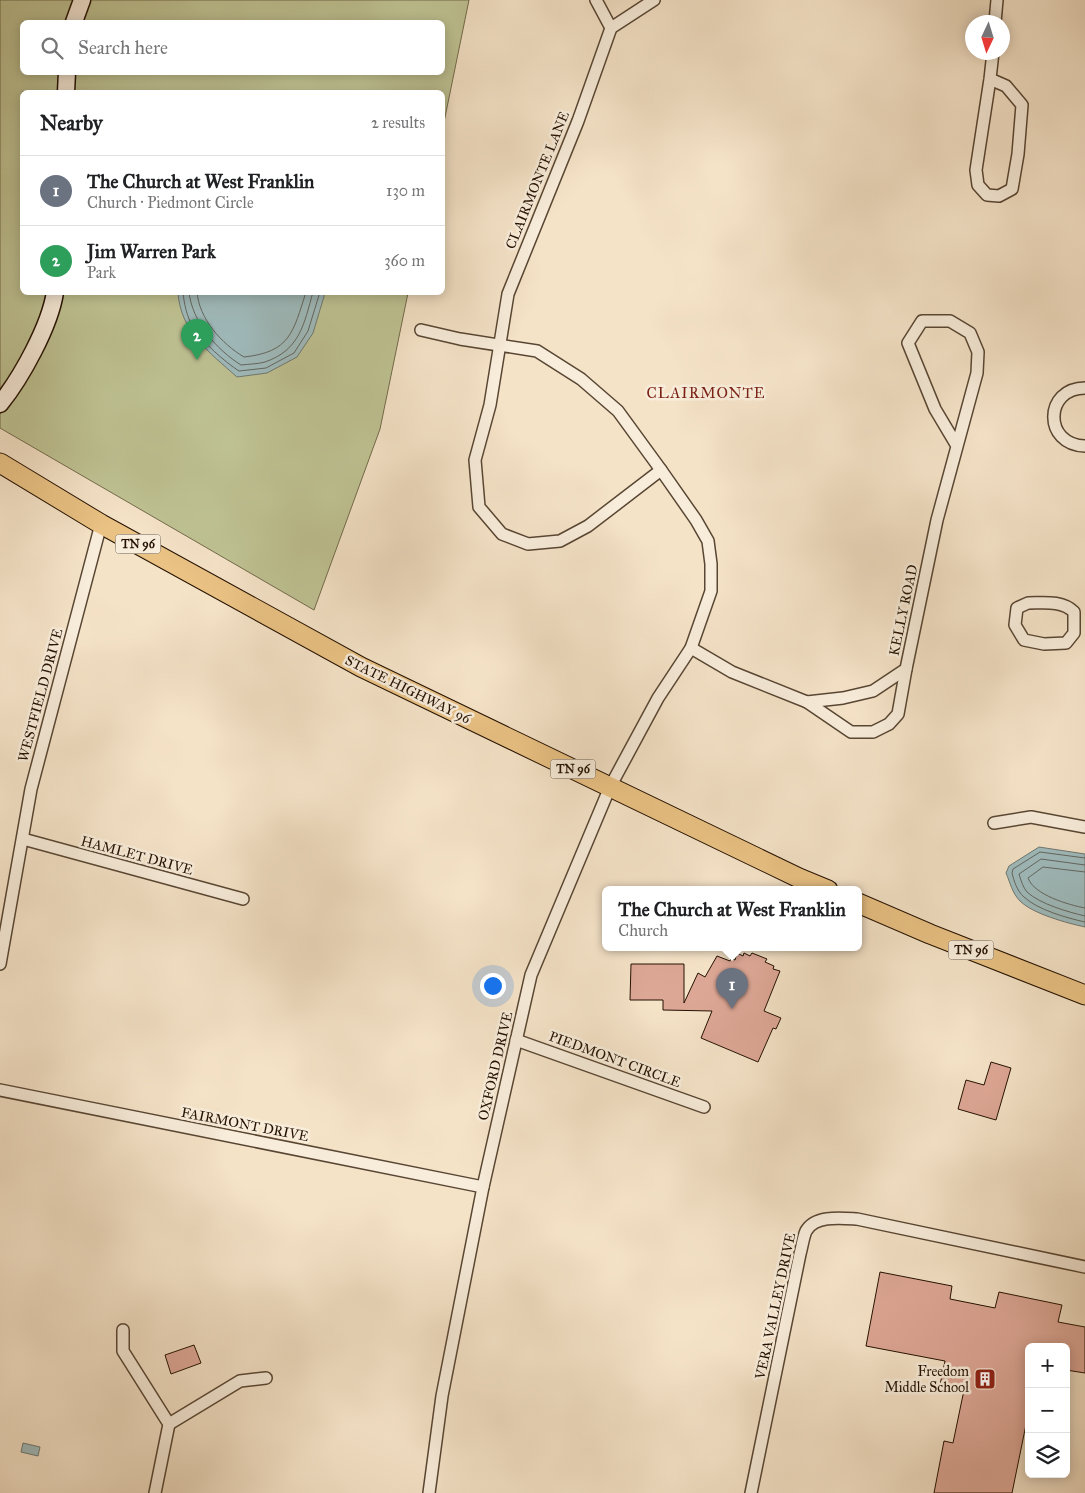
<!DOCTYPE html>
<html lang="en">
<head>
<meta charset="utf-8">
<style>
	:root { --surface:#fff; --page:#f6f6f6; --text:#202124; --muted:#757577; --line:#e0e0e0; --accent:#ea580c }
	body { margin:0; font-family:"IM FELL Great Primer",serif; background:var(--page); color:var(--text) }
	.controls { position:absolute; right:15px; bottom:15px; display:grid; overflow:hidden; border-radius:8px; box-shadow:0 2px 12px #0003 }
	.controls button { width:45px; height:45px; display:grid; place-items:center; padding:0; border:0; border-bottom:1px solid var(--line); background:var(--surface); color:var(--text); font:25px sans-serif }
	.compass { position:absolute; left:965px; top:15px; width:45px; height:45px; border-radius:50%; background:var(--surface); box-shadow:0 2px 12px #0003; rotate:184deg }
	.you { position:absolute; left:492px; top:985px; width:18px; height:18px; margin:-12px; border:4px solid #fff; border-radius:50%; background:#1a73e8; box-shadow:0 0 0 8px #1a73e833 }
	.badge { display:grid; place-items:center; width:32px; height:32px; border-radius:50%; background:var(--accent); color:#fff; font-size:16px; font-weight:700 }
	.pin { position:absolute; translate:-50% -41px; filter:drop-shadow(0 1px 2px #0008) }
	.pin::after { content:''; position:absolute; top:26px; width:18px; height:15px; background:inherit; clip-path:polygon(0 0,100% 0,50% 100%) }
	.popup { position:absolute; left:602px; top:886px; width:260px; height:65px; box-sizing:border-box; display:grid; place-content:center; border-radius:8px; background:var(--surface); filter:drop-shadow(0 1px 4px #0005); font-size:16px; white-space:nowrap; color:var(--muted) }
	.popup b { font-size:19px; color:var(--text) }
	.popup::after { content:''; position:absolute; left:50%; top:100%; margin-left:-10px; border:10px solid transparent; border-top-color:var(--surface) }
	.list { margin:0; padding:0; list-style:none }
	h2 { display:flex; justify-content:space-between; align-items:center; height:65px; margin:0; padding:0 20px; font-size:21px }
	h2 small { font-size:16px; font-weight:400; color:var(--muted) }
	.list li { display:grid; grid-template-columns:32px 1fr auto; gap:15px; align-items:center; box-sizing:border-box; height:70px; padding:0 20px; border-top:1px solid var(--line) }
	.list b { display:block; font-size:19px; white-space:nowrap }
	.list p { margin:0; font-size:16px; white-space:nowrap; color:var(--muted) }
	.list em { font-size:16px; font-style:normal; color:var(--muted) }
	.icon { flex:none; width:28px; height:28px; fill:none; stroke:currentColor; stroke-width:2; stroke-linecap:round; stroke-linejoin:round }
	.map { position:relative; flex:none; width:1085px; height:1493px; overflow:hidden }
	.search { position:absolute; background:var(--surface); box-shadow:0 2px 12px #0003; left:20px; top:20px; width:425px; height:55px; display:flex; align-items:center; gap:12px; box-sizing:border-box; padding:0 18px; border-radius:8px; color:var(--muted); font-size:19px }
	.panel { position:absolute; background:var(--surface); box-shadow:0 2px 12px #0003; left:20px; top:90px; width:425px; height:205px; border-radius:8px }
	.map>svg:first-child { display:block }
</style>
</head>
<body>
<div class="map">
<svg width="1085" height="1493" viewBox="0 0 1085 1493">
	<rect width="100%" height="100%" fill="#f5e3c8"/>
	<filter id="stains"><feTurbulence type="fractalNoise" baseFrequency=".004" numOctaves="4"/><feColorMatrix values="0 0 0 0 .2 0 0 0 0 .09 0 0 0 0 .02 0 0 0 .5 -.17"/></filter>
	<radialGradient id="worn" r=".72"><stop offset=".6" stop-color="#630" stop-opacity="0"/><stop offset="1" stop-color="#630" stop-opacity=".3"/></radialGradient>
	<path fill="#bfc394" stroke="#726a4a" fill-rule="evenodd" d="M0 0H469L443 127 442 92H22V292L408 293 380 429 314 610 0 428ZM22 22H442V72H22Z"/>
	<g fill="#9fbcbe" stroke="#6e7872">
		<path d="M178 293V292L325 293 313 333 297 357 267 373 237 377C209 352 181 332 178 293Z"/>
		<path d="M1039 847 1085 854V927C1067 923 1033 914 1020 901 1012 893 1010 882 1006 873L1009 866Z"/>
		<path d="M23 1443 40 1447 38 1456 21 1452Z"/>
	</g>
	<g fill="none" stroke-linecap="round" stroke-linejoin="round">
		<g stroke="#626660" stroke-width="1">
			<path d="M183 292C184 304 187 317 193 327 202 342 225 362 239 371L266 368 294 353 308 331 320 292"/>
			<path d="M189 292C192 322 217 350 241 365 249 364 258 364 265 362 300 350 304 324 313 292"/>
			<path d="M197 292C199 319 222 344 244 357 290 352 293 333 306 292"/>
			<path d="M1085 858 1040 852 1013 869 1012 873C1014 881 1017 891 1024 897 1038 910 1067 918 1085 922"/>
			<path d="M1085 865 1041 859 1019 874C1021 881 1023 887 1027 892 1040 904 1068 912 1085 916"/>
			<path d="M1085 872 1043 867 1028 878C1034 895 1069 905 1085 908"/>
		</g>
	</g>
	<g fill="#dda796" stroke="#241101">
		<path d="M737 953 743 956 744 953 750 956 752 953 767 959 765 962 774 966 773 969 780 971 764 1011 781 1018 776 1029 773 1028 758 1062 701 1038 712 1011 663 1010V1000H630L631 964H684V1003L698 973 705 977 717 956 730 961 731 958 735 960Z"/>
		<path d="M991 1062 1011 1068 996 1120 958 1109 966 1080 984 1085Z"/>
		<path d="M880 1272 952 1286 950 1299 995 1308 999 1292 1062 1305 1058 1322 1085 1327V1373L1066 1370V1347H1029V1410L1012 1493H934L944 1441 953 1443 964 1390 940 1385 945 1361 866 1346Z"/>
		<path d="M194 1345 201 1363 171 1374 165 1355Z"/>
	</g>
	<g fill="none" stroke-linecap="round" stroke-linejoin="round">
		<g stroke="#584633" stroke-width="14">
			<g id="street">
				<path d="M596 0 611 28"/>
				<path d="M654 0 611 28 578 121 508 294 490 405 475 460 479 507 502 534 528 544 560 541 588 526 661 470"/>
				<path d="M995 22 997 0"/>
				<path d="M990 79 1006 86 1022 105 1018 154 1012 189 999 196 987 195 978 185 976 170 990 79 993 52"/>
				<path d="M421 330 460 339 537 351 581 379 618 411 661 470 696 520 708 541 711 564V591L691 648 658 698 610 787 531 975 483 1187 442 1396 429 1493"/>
				<path d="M1085 388C1044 388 1043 445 1085 446"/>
				<path d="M1028 603C1043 603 1062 600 1074 612V633L1066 643 1044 644 1024 640 1015 625 1017 608Z"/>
				<path d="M691 648 732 672 807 702 843 698 873 691 906 669 937 520 977 373 978 352 970 333 950 321H922L908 343 935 409 957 446"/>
				<path d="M807 702 851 732H873L889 724 898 714 906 669"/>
				<path d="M994 823 1031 817 1085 827"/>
				<path d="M23 839 243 899"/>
				<path d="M0 964 31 789 101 524"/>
				<path d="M516 1040 704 1107"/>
				<path d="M0 1090 483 1187"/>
				<path d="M123 1330V1351L169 1424 155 1493"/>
				<path d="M169 1424 240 1381 266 1378"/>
				<path d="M751 1493 800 1254C802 1247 803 1238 806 1231 815 1215 841 1218 857 1219L1085 1267"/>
			</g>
		</g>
		<g stroke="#241101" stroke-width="19">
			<g id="secondary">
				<path d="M74 22 82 0"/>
				<path d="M66 92 67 72"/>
				<path d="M0 404C21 378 50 326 55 292"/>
			</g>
		</g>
		<g stroke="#241101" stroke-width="21">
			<g id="primary">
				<path d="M0 463 101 524 361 667 799 878 828 890"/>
				<path d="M858 903 930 934 1085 995"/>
			</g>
		</g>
		<use href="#street" stroke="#f8eddb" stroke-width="11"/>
		<use href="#secondary" stroke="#f8eddb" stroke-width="16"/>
		<use href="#primary" stroke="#eac284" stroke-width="19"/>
	</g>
	<defs>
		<g id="building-square" transform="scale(1.125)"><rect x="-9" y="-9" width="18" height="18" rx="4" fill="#8f2418" stroke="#f8eddb"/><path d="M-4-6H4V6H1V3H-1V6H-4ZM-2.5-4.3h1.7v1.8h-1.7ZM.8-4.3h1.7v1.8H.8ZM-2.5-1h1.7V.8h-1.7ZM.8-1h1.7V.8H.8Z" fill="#fff"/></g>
	</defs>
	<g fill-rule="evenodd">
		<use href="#building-square" x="985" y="1379"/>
	</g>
	<g text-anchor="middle" stroke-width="5" stroke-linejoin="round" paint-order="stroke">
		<g fill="#f8eddb" stroke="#645342" stroke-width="1">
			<rect x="115.5" y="534.5" width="45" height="19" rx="4"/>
			<rect x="550.5" y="759.5" width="45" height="19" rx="4"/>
			<rect x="948.5" y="940.5" width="45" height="19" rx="4"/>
		</g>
		<g font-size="12" font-weight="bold" fill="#241101">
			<text x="138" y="548">TN 96</text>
			<text x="573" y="773">TN 96</text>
			<text x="971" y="954">TN 96</text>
		</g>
		<g font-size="14" fill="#241101" stroke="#f8eddb">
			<text transform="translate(537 180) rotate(-68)" y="5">CLAIRMONTE LANE</text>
			<text transform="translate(903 610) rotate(-78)" y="5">KELLY ROAD</text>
			<text transform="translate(408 689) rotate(26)" y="5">STATE HIGHWAY 96</text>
			<text transform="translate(40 695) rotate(-75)" y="5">WESTFIELD DRIVE</text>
			<text transform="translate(137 855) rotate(15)" y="5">HAMLET DRIVE</text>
			<text transform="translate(615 1059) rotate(20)" y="5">PIEDMONT CIRCLE</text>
			<text transform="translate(495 1066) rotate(-77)" y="5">OXFORD DRIVE</text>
			<text transform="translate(245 1124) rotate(11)" y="5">FAIRMONT DRIVE</text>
			<text transform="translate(775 1306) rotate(-78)" y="5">VERA VALLEY DRIVE</text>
		</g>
		<g font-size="14" fill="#241101" stroke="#f8eddb" text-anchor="end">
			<text x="969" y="1376">Freedom<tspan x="969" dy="16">Middle School</tspan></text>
		</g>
		<g font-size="15" letter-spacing="1" fill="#7a1f14" stroke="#f8eddb">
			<text x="706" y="398">CLAIRMONTE</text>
		</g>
	</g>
	<rect width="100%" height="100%" filter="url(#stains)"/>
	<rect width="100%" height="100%" fill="url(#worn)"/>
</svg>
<div class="controls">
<button>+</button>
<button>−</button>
<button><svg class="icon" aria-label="layers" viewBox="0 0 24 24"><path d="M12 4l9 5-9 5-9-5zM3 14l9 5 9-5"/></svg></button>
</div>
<svg class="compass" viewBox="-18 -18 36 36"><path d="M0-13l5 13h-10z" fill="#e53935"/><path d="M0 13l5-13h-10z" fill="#757577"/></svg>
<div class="you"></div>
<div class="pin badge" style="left:732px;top:1009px;background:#6b7280">1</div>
<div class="popup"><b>The Church at West Franklin</b>Church</div>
<div class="pin badge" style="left:197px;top:360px;background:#2e9e5b">2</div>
<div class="search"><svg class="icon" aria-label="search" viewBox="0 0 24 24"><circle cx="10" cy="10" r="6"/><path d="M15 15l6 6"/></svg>Search here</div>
<section class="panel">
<h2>Nearby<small>2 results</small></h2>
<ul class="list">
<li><span class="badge" style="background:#6b7280">1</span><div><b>The Church at West Franklin</b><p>Church · Piedmont Circle</p></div><em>130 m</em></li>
<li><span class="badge" style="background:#2e9e5b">2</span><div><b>Jim Warren Park</b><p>Park</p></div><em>360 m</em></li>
</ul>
</section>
</div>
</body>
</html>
